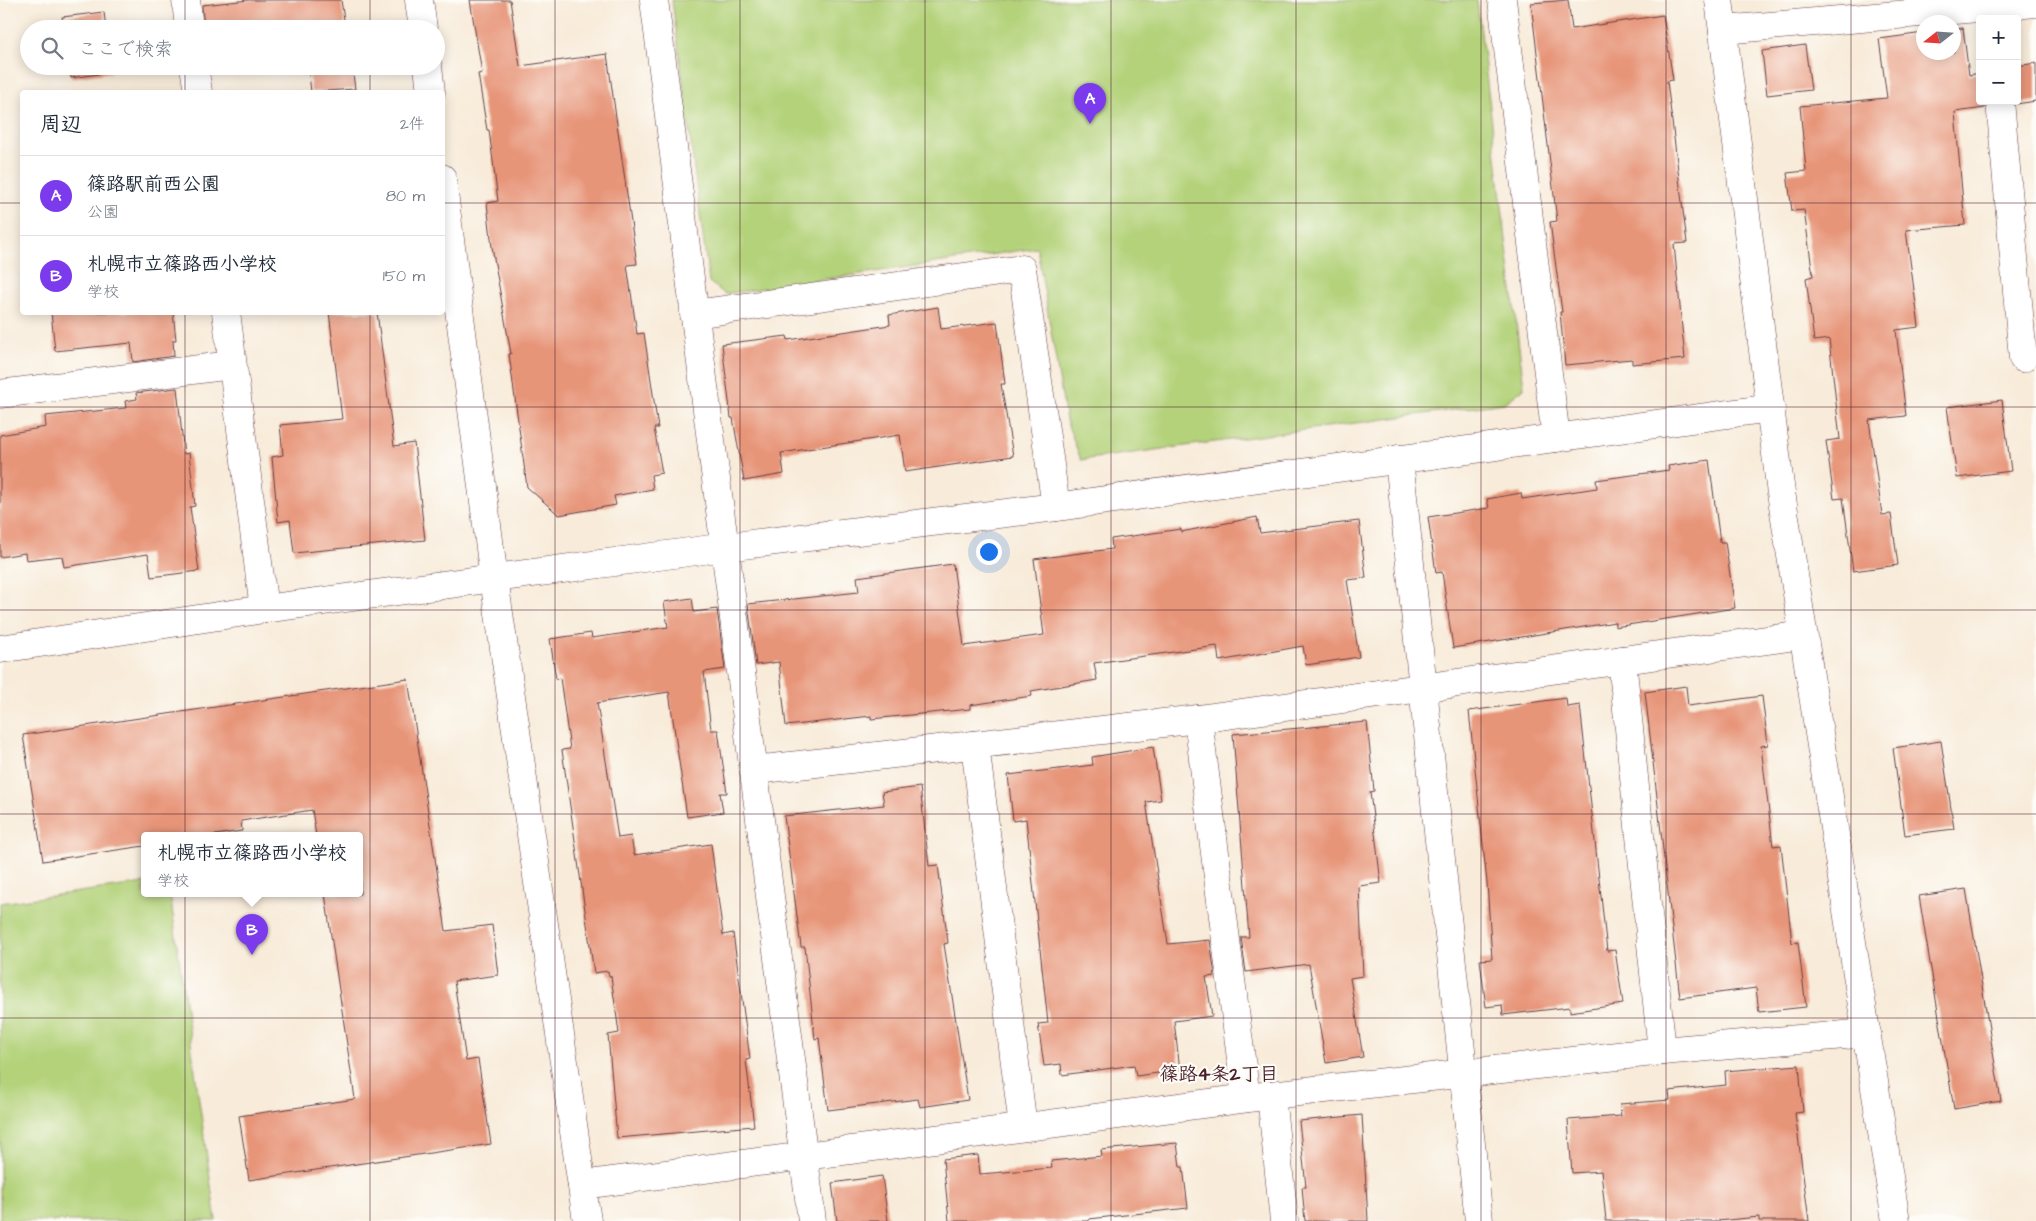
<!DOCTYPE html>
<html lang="ja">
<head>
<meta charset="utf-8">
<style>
	:root { --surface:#fff; --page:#f2f2f3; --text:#1f2937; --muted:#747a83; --line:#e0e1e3; --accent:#7c3aed }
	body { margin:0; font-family:"Architects Daughter","Klee One",sans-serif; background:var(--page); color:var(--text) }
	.controls { position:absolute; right:15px; top:15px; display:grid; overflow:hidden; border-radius:5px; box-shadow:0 2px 12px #0003 }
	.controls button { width:45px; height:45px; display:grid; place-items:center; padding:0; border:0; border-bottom:1px solid var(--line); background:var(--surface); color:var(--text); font:25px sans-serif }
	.compass { position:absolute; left:1916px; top:15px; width:45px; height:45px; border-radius:50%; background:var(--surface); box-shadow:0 2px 12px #0003; rotate:253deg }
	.you { position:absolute; left:988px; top:551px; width:18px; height:18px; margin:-12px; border:4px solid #fff; border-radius:50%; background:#1a73e8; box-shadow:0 0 0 8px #1a73e833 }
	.badge { display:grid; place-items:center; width:32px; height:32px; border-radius:50%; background:var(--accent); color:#fff; font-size:16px; font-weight:700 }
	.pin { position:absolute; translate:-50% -41px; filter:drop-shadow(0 1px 2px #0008) }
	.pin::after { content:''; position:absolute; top:26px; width:18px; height:15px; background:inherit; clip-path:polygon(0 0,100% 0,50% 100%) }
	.popup { position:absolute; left:141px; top:832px; width:222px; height:65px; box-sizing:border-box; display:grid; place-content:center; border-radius:5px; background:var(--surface); filter:drop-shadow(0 1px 4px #0005); font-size:16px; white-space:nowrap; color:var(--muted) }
	.popup b { font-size:19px; color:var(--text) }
	.popup::after { content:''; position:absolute; left:50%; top:100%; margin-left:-10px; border:10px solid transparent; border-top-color:var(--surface) }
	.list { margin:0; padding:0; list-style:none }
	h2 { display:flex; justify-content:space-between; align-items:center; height:65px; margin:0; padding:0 20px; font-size:21px }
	h2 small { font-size:16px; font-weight:400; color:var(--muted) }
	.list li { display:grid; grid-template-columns:32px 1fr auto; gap:15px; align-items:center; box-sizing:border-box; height:80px; padding:0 20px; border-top:1px solid var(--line) }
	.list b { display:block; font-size:19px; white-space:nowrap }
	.list p { margin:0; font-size:16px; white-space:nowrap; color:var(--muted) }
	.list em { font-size:16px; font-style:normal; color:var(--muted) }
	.icon { flex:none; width:28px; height:28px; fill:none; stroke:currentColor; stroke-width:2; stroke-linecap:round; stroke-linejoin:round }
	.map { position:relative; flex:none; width:2036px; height:1221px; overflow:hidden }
	.search { position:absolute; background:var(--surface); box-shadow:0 2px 12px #0003; left:20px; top:20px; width:425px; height:55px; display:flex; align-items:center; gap:12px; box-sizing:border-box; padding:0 18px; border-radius:28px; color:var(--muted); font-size:19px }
	.panel { position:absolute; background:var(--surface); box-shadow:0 2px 12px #0003; left:20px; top:90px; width:425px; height:225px; border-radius:5px }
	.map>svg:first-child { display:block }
</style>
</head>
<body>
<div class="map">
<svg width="2036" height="1221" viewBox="0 0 2036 1221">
	<rect width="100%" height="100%" fill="#fdfcf7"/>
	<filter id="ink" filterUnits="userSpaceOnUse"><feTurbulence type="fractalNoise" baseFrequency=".02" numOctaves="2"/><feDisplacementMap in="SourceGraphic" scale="10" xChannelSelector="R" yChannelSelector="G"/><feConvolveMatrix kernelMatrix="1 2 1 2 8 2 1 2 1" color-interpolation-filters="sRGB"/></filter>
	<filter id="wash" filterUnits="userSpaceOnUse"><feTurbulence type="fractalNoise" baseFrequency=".0096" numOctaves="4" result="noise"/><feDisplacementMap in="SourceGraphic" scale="20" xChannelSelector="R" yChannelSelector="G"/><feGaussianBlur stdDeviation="1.12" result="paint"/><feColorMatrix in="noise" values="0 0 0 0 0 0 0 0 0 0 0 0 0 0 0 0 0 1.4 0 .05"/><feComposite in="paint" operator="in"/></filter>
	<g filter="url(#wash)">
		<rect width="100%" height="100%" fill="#f8ebd9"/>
		<g fill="#b3d279" stroke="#7e7852">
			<path d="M672 0H1477L1524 388 1505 403 1081 460 1066 420 1037 248 725 294 709 282Z"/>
			<path d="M144 883V894H170L216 1221H0V903Z"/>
		</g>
		<g id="blocks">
			<g fill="#e79579">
				<path d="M249 0H341L345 26H347V29H204L202 5Z"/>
				<path d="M470 0H510L520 66 607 54 637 264 627 265 637 334 644 333 658 428H654L662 473 651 475 653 489 614 496 616 505 559 515 527 487 509 354H511L492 247 487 203 498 201 489 130H487L478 74 482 73Z"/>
				<path d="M1568 0 1572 29 1663 15 1673 80 1667 81 1687 243 1674 244 1685 359 1632 364V359L1565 365 1560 312H1562L1550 222 1557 221 1531 3Z"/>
				<path d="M104 12 106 29H64L62 17Z"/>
				<path d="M1963 28 1969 75 1980 73V101H1985V108L1955 112 1965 225 1906 230 1919 327 1896 330 1906 416 1869 420 1882 515 1891 514 1898 565 1853 571 1843 498 1834 499 1826 441 1840 439 1829 339 1814 341 1806 278 1813 276 1804 210 1792 211 1787 173 1806 171 1800 106 1887 98 1879 39 1924 33V52H1954V29Z"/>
				<path d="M1805 45 1811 90 1767 95 1762 51Z"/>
				<path d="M2036 63V101L2016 104 2017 66Z"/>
				<path d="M69 66H111L112 72 71 78Z"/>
				<path d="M308 66H352L355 89 311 92Z"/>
				<path d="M938 307 941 329 997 322 1005 384H1001L1013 456 905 472 900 435 781 453 784 474 744 481 733 418H731L722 344 787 336 788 340 890 325 889 315Z"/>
				<path d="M51 312H173L176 340H173L174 356 133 362 131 343 55 351Z"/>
				<path d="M329 312H377L394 446 414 443 425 540 294 553 290 520 278 522 272 457 283 455 280 425 342 419Z"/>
				<path d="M177 388 184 454 189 453 195 506 190 507 199 571 151 577 148 554 64 567 62 556 26 560 25 553 0 557V435L46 427 45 416 126 408 125 401 137 399 136 393Z"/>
				<path d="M2002 400 2011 471 1957 478 1947 407Z"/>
				<path d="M1709 460 1720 542H1725L1735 608 1615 627V622L1453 648 1442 572 1436 573 1428 517 1489 508 1487 499 1521 493 1522 499 1597 488 1596 480 1669 470 1668 466Z"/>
				<path d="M1257 517 1260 533 1359 521 1366 578 1347 580 1359 657 1306 665 1303 646 1219 661 1217 646 1094 663 1097 680 1031 691 1032 696 970 705V709L871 719V716L786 726 779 662 756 665 748 604 859 592 857 577 953 564 964 646 1044 635 1034 559 1112 549 1111 539 1181 529V532Z"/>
				<path d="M692 598 694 612 717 609 725 669 704 672 711 730H718L727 793H720L723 812 687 817 669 692 597 703 618 838 631 836 634 855 711 844 723 935 733 933 750 1059 746 1060 754 1126 617 1138 608 1035 619 1033 611 976H609L608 971 594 973 562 750 570 749 560 678 556 679 550 639 591 633 592 638 668 627 664 602Z"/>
				<path d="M408 679 446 931 492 925 498 975 454 981 466 1061 478 1059 491 1144 249 1180 239 1116 355 1099 325 894H360V836H316L312 810 241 821 242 831 208 836H144V846L43 861 23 735Z"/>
				<path d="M1686 686 1688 706 1762 696 1768 745 1761 746 1773 846 1781 845 1792 943 1798 942 1806 1007 1759 1012 1756 988 1680 998 1645 692Z"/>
				<path d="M1566 698 1567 707 1580 705 1607 951 1615 950 1623 1004 1570 1012V1007L1503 1015 1502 1005 1486 1007 1480 960 1492 959 1487 883 1469 711Z"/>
				<path d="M1367 722 1374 791 1370 792 1381 883 1359 886 1363 976 1350 978 1363 1057 1326 1063 1309 964 1246 972 1241 937H1249L1233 734Z"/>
				<path d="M1941 741 1954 829 1905 835 1893 748Z"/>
				<path d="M1153 747 1161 800 1146 802 1168 944 1210 940 1215 976 1206 977 1212 1016 1174 1021 1180 1070 1136 1076 1134 1065 1062 1075 1061 1064 1044 1066 1038 1024 1048 1023 1026 819 1013 821 1008 775 1093 765 1092 757Z"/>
				<path d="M920 787 929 866 938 865 948 943 944 944 968 1100 920 1107 918 1099 828 1110 819 1038 815 1039 805 947H801L784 816 884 805 882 792Z"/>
				<path d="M1966 889 2001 1101 1954 1109 1919 896Z"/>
				<path d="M1799 1065 1803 1112 1795 1113 1809 1221H1759V1217L1717 1221H1606L1601 1171 1572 1173 1568 1120 1621 1116 1620 1104 1670 1100 1669 1091 1726 1085 1725 1071Z"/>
				<path d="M1362 1115 1368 1221H1305L1302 1187H1306L1299 1121Z"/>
				<path d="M1177 1143 1180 1167H1183L1188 1208 1089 1219V1221H949L943 1159 978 1155 980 1174 1052 1168 1051 1161 1102 1156 1101 1150Z"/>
				<path d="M882 1176 888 1221H837L832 1183Z"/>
			</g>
		</g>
	</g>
	<g filter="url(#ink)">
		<use href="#blocks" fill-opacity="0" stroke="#643e45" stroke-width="1"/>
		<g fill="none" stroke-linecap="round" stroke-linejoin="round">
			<g stroke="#643e45" stroke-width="29">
				<g id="minor">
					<path d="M186 0 189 29"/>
					<path d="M419 0 423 29"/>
					<path d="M654 0 812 1221"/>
					<path d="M1502 0 1556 438"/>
					<path d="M1719 0 1780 486 1896 1221"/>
					<path d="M1723 30 2036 3"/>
					<path d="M194 66 198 92"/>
					<path d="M428 66 431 92"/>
					<path d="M2000 101 2023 358"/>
					<path d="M442 178 494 579 587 1221"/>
					<path d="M226 312 264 609"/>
					<path d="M694 314 1022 269 1056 507"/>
					<path d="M0 394 232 365"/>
					<path d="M1399 459 1479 1221"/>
					<path d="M0 649 264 609 726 547 1056 507 1771 408"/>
					<path d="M1622 660 1662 1051"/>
					<path d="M1198 719 1246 1098"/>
					<path d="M975 745 1023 1127"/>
					<path d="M755 770 1198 719 1803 635"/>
					<path d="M1271 1095 1284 1221"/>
					<path d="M582 1185 1271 1095 1662 1051 1867 1033"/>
				</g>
			</g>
			<use href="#minor" stroke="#fff" stroke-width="28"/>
		</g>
	</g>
	<path fill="none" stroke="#4a1f2b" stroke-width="1" stroke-opacity="0.55" d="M185 0V29M370 0V29M555 0V1221M740 0V1221M925 0V1221M1111 0V1221M1296 0V1221M1481 0V1221M1666 0V1221M1851 0V1221M185 66V92M370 66V92M0 203H22M442 203H2036M185 312V1221M370 312V1221M0 407H2036M0 610H2036M0 814H2036M0 1018H2036"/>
	<g text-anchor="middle" stroke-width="4.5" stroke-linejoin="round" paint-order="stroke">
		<g font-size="19" font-weight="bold" fill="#4a1f2b" stroke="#fdfcf7">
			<text x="1219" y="1080">篠路4条2丁目</text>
		</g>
	</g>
</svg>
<div class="controls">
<button>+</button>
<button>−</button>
</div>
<svg class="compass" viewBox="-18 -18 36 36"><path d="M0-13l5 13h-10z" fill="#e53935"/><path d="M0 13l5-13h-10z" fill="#747a83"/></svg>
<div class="you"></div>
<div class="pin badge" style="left:1090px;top:124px">A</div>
<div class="pin badge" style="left:252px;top:955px">B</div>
<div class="popup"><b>札幌市立篠路西小学校</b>学校</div>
<div class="search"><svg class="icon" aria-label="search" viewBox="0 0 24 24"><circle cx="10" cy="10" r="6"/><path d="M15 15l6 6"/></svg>ここで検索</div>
<section class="panel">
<h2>周辺<small>2件</small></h2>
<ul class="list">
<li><span class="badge">A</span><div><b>篠路駅前西公園</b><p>公園</p></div><em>80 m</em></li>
<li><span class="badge">B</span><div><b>札幌市立篠路西小学校</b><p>学校</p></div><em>150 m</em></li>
</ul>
</section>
</div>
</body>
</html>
